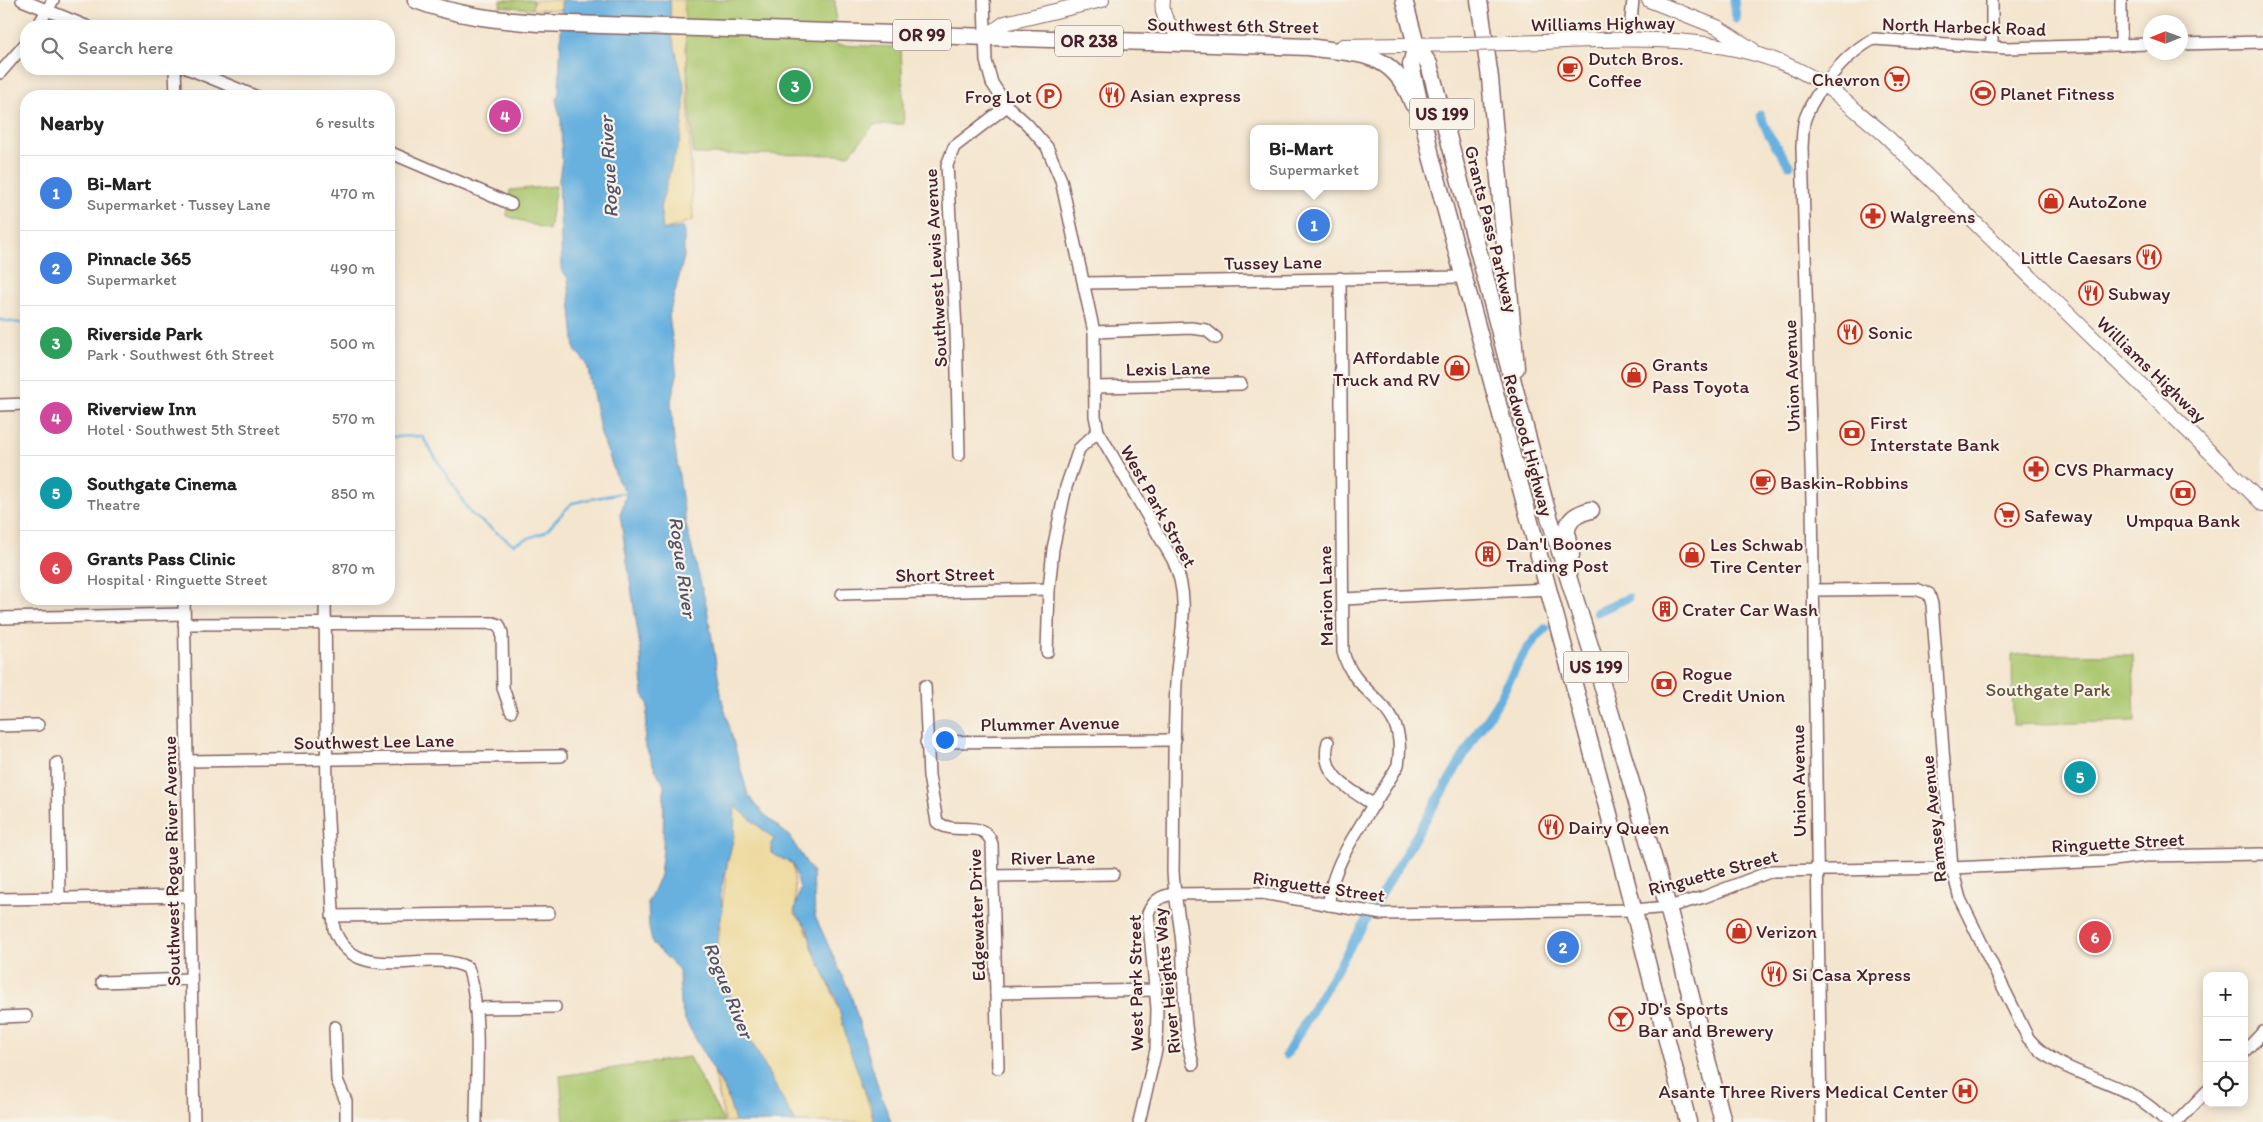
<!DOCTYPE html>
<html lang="en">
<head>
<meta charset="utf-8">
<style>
	:root { --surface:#fff; --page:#f2f2f2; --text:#222; --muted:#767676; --line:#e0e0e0; --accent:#111827 }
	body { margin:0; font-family:Itim,sans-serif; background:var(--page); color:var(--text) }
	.controls { position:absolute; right:15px; bottom:15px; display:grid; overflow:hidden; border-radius:10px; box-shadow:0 2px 12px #0003 }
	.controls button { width:45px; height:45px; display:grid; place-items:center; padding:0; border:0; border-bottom:1px solid var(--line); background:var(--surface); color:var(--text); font:25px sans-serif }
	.compass { position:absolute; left:2143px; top:15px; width:45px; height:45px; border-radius:50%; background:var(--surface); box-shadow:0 2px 12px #0003; rotate:269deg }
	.you { position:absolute; left:944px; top:739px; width:18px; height:18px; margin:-12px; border:4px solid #fff; border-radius:50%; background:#1a73e8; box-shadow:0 0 0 8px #1a73e833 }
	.badge { display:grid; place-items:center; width:32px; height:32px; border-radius:50%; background:var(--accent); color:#fff; font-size:16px; font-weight:700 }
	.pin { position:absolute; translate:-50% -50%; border:2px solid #fff; box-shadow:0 1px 5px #0006 }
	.popup { position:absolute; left:1250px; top:125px; width:128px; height:65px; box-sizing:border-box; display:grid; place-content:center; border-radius:10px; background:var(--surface); filter:drop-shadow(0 1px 4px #0005); font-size:16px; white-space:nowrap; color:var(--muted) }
	.popup b { font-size:19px; color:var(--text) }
	.popup::after { content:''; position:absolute; left:50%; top:100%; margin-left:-10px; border:10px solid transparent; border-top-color:var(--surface) }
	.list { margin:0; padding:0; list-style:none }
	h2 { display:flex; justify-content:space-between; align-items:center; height:65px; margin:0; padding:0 20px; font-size:21px }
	h2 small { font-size:16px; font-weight:400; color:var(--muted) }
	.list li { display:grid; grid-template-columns:32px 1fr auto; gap:15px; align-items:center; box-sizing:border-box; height:75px; padding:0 20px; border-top:1px solid var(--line) }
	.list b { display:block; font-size:19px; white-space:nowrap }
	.list p { margin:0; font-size:16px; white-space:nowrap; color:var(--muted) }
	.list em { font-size:16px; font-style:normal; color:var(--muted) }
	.icon { flex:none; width:28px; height:28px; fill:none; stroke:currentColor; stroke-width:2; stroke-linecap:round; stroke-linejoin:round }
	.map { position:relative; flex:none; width:2263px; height:1122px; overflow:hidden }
	.search { position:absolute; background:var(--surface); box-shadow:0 2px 12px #0003; left:20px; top:20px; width:375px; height:55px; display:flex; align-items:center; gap:12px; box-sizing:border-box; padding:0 18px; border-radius:20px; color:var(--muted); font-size:19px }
	.panel { position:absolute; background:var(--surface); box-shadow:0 2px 12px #0003; left:20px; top:90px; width:375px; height:515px; border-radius:20px }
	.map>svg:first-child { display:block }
</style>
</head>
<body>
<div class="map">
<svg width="2263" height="1122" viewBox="0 0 2263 1122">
	<rect width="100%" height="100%" fill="#f7f3e8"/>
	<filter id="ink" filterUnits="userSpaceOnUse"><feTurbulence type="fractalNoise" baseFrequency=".02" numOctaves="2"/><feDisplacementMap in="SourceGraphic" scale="10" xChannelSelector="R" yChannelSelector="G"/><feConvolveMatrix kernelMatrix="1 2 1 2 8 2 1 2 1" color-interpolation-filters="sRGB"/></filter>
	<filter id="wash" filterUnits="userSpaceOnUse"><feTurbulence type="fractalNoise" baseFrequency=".0096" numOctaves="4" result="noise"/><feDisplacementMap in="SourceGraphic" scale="20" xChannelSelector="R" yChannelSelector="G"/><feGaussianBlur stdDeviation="1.12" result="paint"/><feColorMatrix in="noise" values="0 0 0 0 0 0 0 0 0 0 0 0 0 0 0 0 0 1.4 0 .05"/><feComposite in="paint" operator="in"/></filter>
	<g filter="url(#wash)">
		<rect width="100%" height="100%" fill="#f4e5ce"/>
		<g fill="#aac76e" stroke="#7a734c">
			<path d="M501 0H533L532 9 500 6Z"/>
			<path d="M683 0H835L836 45 901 47 904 124 874 125 849 155 693 154Z"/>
			<path d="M556 186 549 230 507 216 510 190Z"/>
			<path d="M2012 654 2133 655 2135 721 2013 725Z"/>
			<path d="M689 1057 724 1122H564L560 1076Z"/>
		</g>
		<g fill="#eeda9e" stroke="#9c7c64">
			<path d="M534 0H561V10L532 9Z"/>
			<path d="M670 0H684L693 220 663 230 660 208 684 94 671 32Z"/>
			<path d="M734 805 774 839 771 853 793 864 796 905 840 1012 874 1122H795L732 1006 729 986 721 979 717 952Z"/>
			<path d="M714 1072 743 1122H725Z"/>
		</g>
		<path fill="#67b1df" stroke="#586885" d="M562 0H670L671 32 684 84V108L680 141 673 160 660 208 663 230 684 227V257L669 315 677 375 671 401 674 441 686 525 707 608 722 700 748 795 763 813 789 836 813 873 815 916 851 995 879 1090 891 1122H874L871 1106 849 1048 836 998 812 948 807 927 794 912 800 888 793 864 771 853V844L774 839 735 806 734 836 720 893 723 910 718 929 717 952 721 979 729 986 732 1006 795 1122H735L726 1092 685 1020 680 1004 679 970 653 944 649 928 648 902 660 875 663 850 664 785 654 767 644 742 648 704 643 694 641 653 620 515 627 493 618 481 601 434 587 364 575 350 568 278 562 271 559 179 562 160 561 120 556 100 559 93Z"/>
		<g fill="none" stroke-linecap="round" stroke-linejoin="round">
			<g stroke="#67b1df" stroke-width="2.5">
				<path d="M0 320 26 324"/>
				<path d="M389 437 422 436 471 514 513 544 545 532 572 503 621 493 628 495"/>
			</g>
			<g stroke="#67b1df" stroke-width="9">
				<path d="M1734 0 1736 19"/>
				<path d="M1760 115 1769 135 1789 165"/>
				<path d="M1597 612 1628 598"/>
				<path d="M1286 1055 1477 733C1484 722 1493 711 1499 700 1513 673 1523 649 1546 628"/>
			</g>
		</g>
	</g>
	<g filter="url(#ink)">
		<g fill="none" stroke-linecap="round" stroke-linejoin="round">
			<g stroke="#866464" stroke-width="14">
				<g id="minor">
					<path d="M22 0 86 26"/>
					<path d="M984 0 986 61 992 83 1007 106 1027 124 1047 147 1061 180 1094 332 1095 416 1098 431 1173 560C1193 602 1178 641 1176 684 1173 746 1174 809 1173 871 1174 896 1180 919 1182 944 1185 984 1182 1026 1193 1064"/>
					<path d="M2121 0V45"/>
					<path d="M38 26 53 0"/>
					<path d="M1629 40 1633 0"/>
					<path d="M2180 44 2263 42"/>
					<path d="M1992 47V0"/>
					<path d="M175 69 176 96"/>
					<path d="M189 69 255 96"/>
					<path d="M0 73 26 43"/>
					<path d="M389 152 511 204"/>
					<path d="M1084 283 1463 277"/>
					<path d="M1094 332 1191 328 1206 330 1216 338"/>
					<path d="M1095 387 1241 384"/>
					<path d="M0 405 26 404"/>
					<path d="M959 455 956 329 947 165 954 147 1007 106"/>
					<path d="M1813 590 1916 589 1929 594 1932 604 1952 868 1960 899 2028 1038C2055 1071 2099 1076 2134 1096 2146 1103 2157 1112 2167 1122"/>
					<path d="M842 594 1049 589"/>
					<path d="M184 599 194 1122"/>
					<path d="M325 599 327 803 334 929C356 989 428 946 468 968 482 1007 476 1078 476 1122"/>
					<path d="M1343 599 1548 589"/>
					<path d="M0 618 184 614"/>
					<path d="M184 624 493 623 499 625 502 633 503 688 511 711"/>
					<path d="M1047 652 1049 589 1053 549 1066 487 1079 449 1098 431"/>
					<path d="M925 686 929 776 937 822C955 837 984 817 992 844L998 1068"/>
					<path d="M0 726 38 725"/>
					<path d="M926 742 1175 740"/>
					<path d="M1328 742C1319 776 1350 789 1374 805"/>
					<path d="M187 761 561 756"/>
					<path d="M57 763 59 899"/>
					<path d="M993 876 1113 874"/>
					<path d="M0 899 190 896"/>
					<path d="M1329 905C1329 861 1377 804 1398 765 1409 700 1356 701 1343 652L1340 278"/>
					<path d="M332 916 549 913"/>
					<path d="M102 982 191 979"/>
					<path d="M996 993 1156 990"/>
					<path d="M475 1008 555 1007"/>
					<path d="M0 1017 26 1016"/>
					<path d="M335 1027 337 1080 346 1101V1122"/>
					<path d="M2244 1052 2263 1032"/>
					<path d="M1139 1122 1156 1050 1157 1008 1148 913C1154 900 1160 896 1174 894L1262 893 1382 914 1635 910 1668 907 1704 897 1772 871 1952 868 2105 861 2145 856 2263 854"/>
					<path d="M1821 1122 1812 500 1802 147C1803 137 1802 125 1806 116 1816 90 1848 51 1874 39L2007 48 2150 44"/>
					<path d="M2177 1122 2207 1091"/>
				</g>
			</g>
			<g stroke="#866464" stroke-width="16">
				<g id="major">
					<path d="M1163 0C1159 22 1178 34 1194 44"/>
					<path d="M1649 0 1717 27 1753 50"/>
					<path d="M984 38 1005 23 1102 0"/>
					<path d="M1508 43C1609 41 1736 25 1824 85 1844 99 1863 117 1883 133L2263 504"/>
					<path d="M1343 46 1467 44"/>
				</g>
			</g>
			<g stroke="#866464" stroke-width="19">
				<g id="highway">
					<path d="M416 0C456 16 498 20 539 23L1309 47C1358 55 1393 49 1413 104"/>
					<path d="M1404 0 1416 45 1429 64 1546 507 1601 681 1668 907 1723 1122"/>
					<path d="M1479 0 1490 78 1516 368"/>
					<path d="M1416 45 1411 65 1431 156 1609 814 1688 1122"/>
					<path d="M1571 555C1564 531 1563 517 1591 510"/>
				</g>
			</g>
			<use href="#minor" stroke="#fff" stroke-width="11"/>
			<use href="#major" stroke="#fff" stroke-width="14"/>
			<use href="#highway" stroke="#fff" stroke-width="16"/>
			<g stroke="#866464" stroke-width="16" stroke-linecap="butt">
				<path id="major-bridge" d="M1467 44 1508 43"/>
			</g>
			<use href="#major-bridge" stroke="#fff" stroke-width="14"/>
		</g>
	</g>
	<defs>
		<g id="cafe-ring" transform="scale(1.25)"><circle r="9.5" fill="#f7f3e8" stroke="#c8321e" stroke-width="1.5"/><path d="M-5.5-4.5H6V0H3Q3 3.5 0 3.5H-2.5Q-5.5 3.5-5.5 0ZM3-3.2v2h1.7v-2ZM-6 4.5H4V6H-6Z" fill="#c8321e"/></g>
		<g id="supermarket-ring" transform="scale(1.25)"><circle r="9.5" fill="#f7f3e8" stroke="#c8321e" stroke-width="1.5"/><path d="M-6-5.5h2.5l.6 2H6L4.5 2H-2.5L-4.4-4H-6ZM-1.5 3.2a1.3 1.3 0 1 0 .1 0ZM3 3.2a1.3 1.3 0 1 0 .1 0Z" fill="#c8321e"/></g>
		<g id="stadium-ring" transform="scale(1.25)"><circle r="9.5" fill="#f7f3e8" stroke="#c8321e" stroke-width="1.5"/><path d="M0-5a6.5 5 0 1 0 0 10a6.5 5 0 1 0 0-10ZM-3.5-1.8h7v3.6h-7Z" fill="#c8321e"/></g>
		<g id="restaurant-ring" transform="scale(1.25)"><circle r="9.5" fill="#f7f3e8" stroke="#c8321e" stroke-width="1.5"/><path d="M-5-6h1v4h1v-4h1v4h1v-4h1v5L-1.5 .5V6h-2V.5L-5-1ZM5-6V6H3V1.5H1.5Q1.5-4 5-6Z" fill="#c8321e"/></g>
		<g id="parking-ring" transform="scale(1.25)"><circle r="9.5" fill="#f7f3e8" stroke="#c8321e" stroke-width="1.5"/><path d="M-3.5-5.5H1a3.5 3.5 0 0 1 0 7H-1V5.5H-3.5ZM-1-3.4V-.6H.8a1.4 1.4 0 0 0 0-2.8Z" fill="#c8321e"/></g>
		<g id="shop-ring" transform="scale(1.25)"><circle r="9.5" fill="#f7f3e8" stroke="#c8321e" stroke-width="1.5"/><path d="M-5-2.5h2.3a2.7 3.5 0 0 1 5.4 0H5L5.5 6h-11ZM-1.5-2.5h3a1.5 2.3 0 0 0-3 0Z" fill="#c8321e"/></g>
		<g id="pharmacy-ring" transform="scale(1.25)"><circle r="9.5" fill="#f7f3e8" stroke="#c8321e" stroke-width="1.5"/><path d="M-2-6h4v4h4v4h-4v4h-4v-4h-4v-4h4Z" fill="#c8321e"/></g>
		<g id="bank-ring" transform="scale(1.25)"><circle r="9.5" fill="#f7f3e8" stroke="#c8321e" stroke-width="1.5"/><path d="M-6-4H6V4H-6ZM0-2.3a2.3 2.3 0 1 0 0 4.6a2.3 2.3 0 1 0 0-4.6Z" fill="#c8321e"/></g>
		<g id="building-ring" transform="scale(1.25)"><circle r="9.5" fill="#f7f3e8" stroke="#c8321e" stroke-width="1.5"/><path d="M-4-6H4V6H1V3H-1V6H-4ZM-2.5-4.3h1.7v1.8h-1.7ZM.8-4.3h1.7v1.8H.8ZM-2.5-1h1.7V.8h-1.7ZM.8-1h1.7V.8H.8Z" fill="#c8321e"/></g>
		<g id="bar-ring" transform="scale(1.25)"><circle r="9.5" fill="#f7f3e8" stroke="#c8321e" stroke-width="1.5"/><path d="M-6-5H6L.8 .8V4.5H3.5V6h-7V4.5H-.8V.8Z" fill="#c8321e"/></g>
		<g id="hospital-ring" transform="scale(1.25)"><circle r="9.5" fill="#f7f3e8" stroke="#c8321e" stroke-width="1.5"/><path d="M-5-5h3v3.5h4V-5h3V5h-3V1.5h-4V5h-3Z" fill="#c8321e"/></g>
	</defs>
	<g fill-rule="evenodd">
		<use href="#cafe-ring" x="1570" y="69"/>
		<use href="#supermarket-ring" x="1897" y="79"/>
		<use href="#stadium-ring" x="1983" y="93"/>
		<use href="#restaurant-ring" x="1112" y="95"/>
		<use href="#parking-ring" x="1049" y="96"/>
		<use href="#shop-ring" x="2051" y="201"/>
		<use href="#pharmacy-ring" x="1873" y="216"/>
		<use href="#restaurant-ring" x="2149" y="257"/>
		<use href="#restaurant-ring" x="2091" y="293"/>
		<use href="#restaurant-ring" x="1850" y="332"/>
		<use href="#shop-ring" x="1457" y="368"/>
		<use href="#shop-ring" x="1634" y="375"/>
		<use href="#bank-ring" x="1852" y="433"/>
		<use href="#pharmacy-ring" x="2036" y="469"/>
		<use href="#cafe-ring" x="1763" y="482"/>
		<use href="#bank-ring" x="2183" y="493"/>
		<use href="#supermarket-ring" x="2007" y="515"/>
		<use href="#building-ring" x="1488" y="554"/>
		<use href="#shop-ring" x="1692" y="555"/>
		<use href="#building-ring" x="1665" y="609"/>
		<use href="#bank-ring" x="1664" y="684"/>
		<use href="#restaurant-ring" x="1551" y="827"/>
		<use href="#shop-ring" x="1739" y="931"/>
		<use href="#restaurant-ring" x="1774" y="974"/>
		<use href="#bar-ring" x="1621" y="1019"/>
		<use href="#hospital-ring" x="1965" y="1091"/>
	</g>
	<g text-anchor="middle" stroke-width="4.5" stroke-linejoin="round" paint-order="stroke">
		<g fill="#f7f3e8" stroke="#7e5f64" stroke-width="1">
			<rect x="893" y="19.5" width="58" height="31" rx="4"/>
			<rect x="1055" y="25.5" width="68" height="31" rx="4"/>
			<rect x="1409.5" y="98.5" width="65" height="31" rx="4"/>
			<rect x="1563.5" y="651.5" width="65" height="31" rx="4"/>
		</g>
		<g font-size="18" font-weight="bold" fill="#4a1f2b">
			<text x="922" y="41">OR 99</text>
			<text x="1089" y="47">OR 238</text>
			<text x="1442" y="120">US 199</text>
			<text x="1596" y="673">US 199</text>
		</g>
		<g font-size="19" fill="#4a1f2b" stroke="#f7f3e8">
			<text transform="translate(1603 23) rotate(-1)" y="7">Williams Highway</text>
			<text transform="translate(1233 25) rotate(1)" y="7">Southwest 6th Street</text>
			<text transform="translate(1964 26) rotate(2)" y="7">North Harbeck Road</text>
			<text transform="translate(1492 229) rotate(76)" y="7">Grants Pass Parkway</text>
			<text transform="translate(1273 262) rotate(-1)" y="7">Tussey Lane</text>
			<text transform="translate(935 268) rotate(-93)" y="7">Southwest Lewis Avenue</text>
			<text transform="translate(1168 368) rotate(-1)" y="7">Lexis Lane</text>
			<text transform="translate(2152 369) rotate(44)" y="7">Williams Highway</text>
			<text transform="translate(1791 376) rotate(-92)" y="7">Union Avenue</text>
			<text transform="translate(1529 445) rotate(75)" y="7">Redwood Highway</text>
			<text transform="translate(1159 506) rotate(61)" y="7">West Park Street</text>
			<text transform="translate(945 574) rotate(-1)" y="7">Short Street</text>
			<text transform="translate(1325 596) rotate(-91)" y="7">Marion Lane</text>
			<text transform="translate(1050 723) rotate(-1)" y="7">Plummer Avenue</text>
			<text transform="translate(374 741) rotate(-1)" y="7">Southwest Lee Lane</text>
			<text transform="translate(1798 781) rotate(-91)" y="7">Union Avenue</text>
			<text transform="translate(1933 819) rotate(-96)" y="7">Ramsey Avenue</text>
			<text transform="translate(2118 842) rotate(-3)" y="7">Ringuette Street</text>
			<text transform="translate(1053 857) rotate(-1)" y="7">River Lane</text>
			<text transform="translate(171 861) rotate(-91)" y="7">Southwest Rogue River Avenue</text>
			<text transform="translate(1713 872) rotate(-15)" y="7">Ringuette Street</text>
			<text transform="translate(1319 886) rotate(8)" y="7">Ringuette Street</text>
			<text transform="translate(976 915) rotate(-92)" y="7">Edgewater Drive</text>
			<text transform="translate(1166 981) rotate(-96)" y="7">River Heights Way</text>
			<text transform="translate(1135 983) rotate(-91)" y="7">West Park Street</text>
		</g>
		<g font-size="19" fill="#4a1f2b" stroke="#f7f3e8" text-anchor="start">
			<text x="1588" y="65">Dutch Bros.<tspan x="1588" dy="22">Coffee</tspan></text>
			<text x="1880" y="86" text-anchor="end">Chevron</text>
			<text x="2000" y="100">Planet Fitness</text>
			<text x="1130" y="102">Asian express</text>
			<text x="1032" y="103" text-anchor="end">Frog Lot</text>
			<text x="2068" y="208">AutoZone</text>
			<text x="1890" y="223">Walgreens</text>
			<text x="2132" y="264" text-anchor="end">Little Caesars</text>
			<text x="2108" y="300">Subway</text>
			<text x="1868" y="339">Sonic</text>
			<text x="1440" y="364" text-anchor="end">Affordable<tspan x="1440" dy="22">Truck and RV</tspan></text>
			<text x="1652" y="371">Grants<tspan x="1652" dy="22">Pass Toyota</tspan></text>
			<text x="1870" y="429">First<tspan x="1870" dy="22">Interstate Bank</tspan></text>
			<text x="2054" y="476">CVS Pharmacy</text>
			<text x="1780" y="489">Baskin-Robbins</text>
			<text x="2024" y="522">Safeway</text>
			<text x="2183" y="527" text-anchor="middle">Umpqua Bank</text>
			<text x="1506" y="550">Dan'l Boones<tspan x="1506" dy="22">Trading Post</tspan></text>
			<text x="1710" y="551">Les Schwab<tspan x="1710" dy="22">Tire Center</tspan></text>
			<text x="1682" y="616">Crater Car Wash</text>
			<text x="1682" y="680">Rogue<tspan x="1682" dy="22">Credit Union</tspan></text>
			<text x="1568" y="834">Dairy Queen</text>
			<text x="1756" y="938">Verizon</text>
			<text x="1792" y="981">Si Casa Xpress</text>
			<text x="1638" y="1015">JD's Sports<tspan x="1638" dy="22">Bar and Brewery</tspan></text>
			<text x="1948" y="1098" text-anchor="end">Asante Three Rivers Medical Center</text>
		</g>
		<g font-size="19" fill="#67513f" stroke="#f7f3e8">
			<text x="2048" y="696">Southgate Park</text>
		</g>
		<g font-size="20" font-style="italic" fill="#54526a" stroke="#f7f3e8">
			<text transform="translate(608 167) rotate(-93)" y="7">Rogue River</text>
			<text transform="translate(683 567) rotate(82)" y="7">Rogue River</text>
			<text transform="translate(729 990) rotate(68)" y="7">Rogue River</text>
		</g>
	</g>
</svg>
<div class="controls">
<button>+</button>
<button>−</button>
<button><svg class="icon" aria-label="locate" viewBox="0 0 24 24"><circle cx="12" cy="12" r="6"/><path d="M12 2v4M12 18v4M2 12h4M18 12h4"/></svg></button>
</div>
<svg class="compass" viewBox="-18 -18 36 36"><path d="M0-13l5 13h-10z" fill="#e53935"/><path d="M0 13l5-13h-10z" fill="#767676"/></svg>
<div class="you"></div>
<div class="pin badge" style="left:1314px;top:225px;background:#3f7fe0">1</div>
<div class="popup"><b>Bi-Mart</b>Supermarket</div>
<div class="pin badge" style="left:1563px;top:947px;background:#3f7fe0">2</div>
<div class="pin badge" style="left:795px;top:86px;background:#2e9e5b">3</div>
<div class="pin badge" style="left:505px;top:116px;background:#d1479c">4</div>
<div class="pin badge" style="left:2080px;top:777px;background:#0f9aa8">5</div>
<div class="pin badge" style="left:2095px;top:937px;background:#e0444e">6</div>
<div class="search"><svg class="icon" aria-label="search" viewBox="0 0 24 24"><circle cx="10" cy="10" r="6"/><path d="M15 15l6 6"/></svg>Search here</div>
<section class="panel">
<h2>Nearby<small>6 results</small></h2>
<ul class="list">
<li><span class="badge" style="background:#3f7fe0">1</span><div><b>Bi-Mart</b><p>Supermarket · Tussey Lane</p></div><em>470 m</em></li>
<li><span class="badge" style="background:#3f7fe0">2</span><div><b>Pinnacle 365</b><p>Supermarket</p></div><em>490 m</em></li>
<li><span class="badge" style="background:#2e9e5b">3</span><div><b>Riverside Park</b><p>Park · Southwest 6th Street</p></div><em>500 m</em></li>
<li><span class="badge" style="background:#d1479c">4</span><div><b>Riverview Inn</b><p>Hotel · Southwest 5th Street</p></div><em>570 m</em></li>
<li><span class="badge" style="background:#0f9aa8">5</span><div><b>Southgate Cinema</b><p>Theatre</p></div><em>850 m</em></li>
<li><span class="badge" style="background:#e0444e">6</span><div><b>Grants Pass Clinic</b><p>Hospital · Ringuette Street</p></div><em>870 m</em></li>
</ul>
</section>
</div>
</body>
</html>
